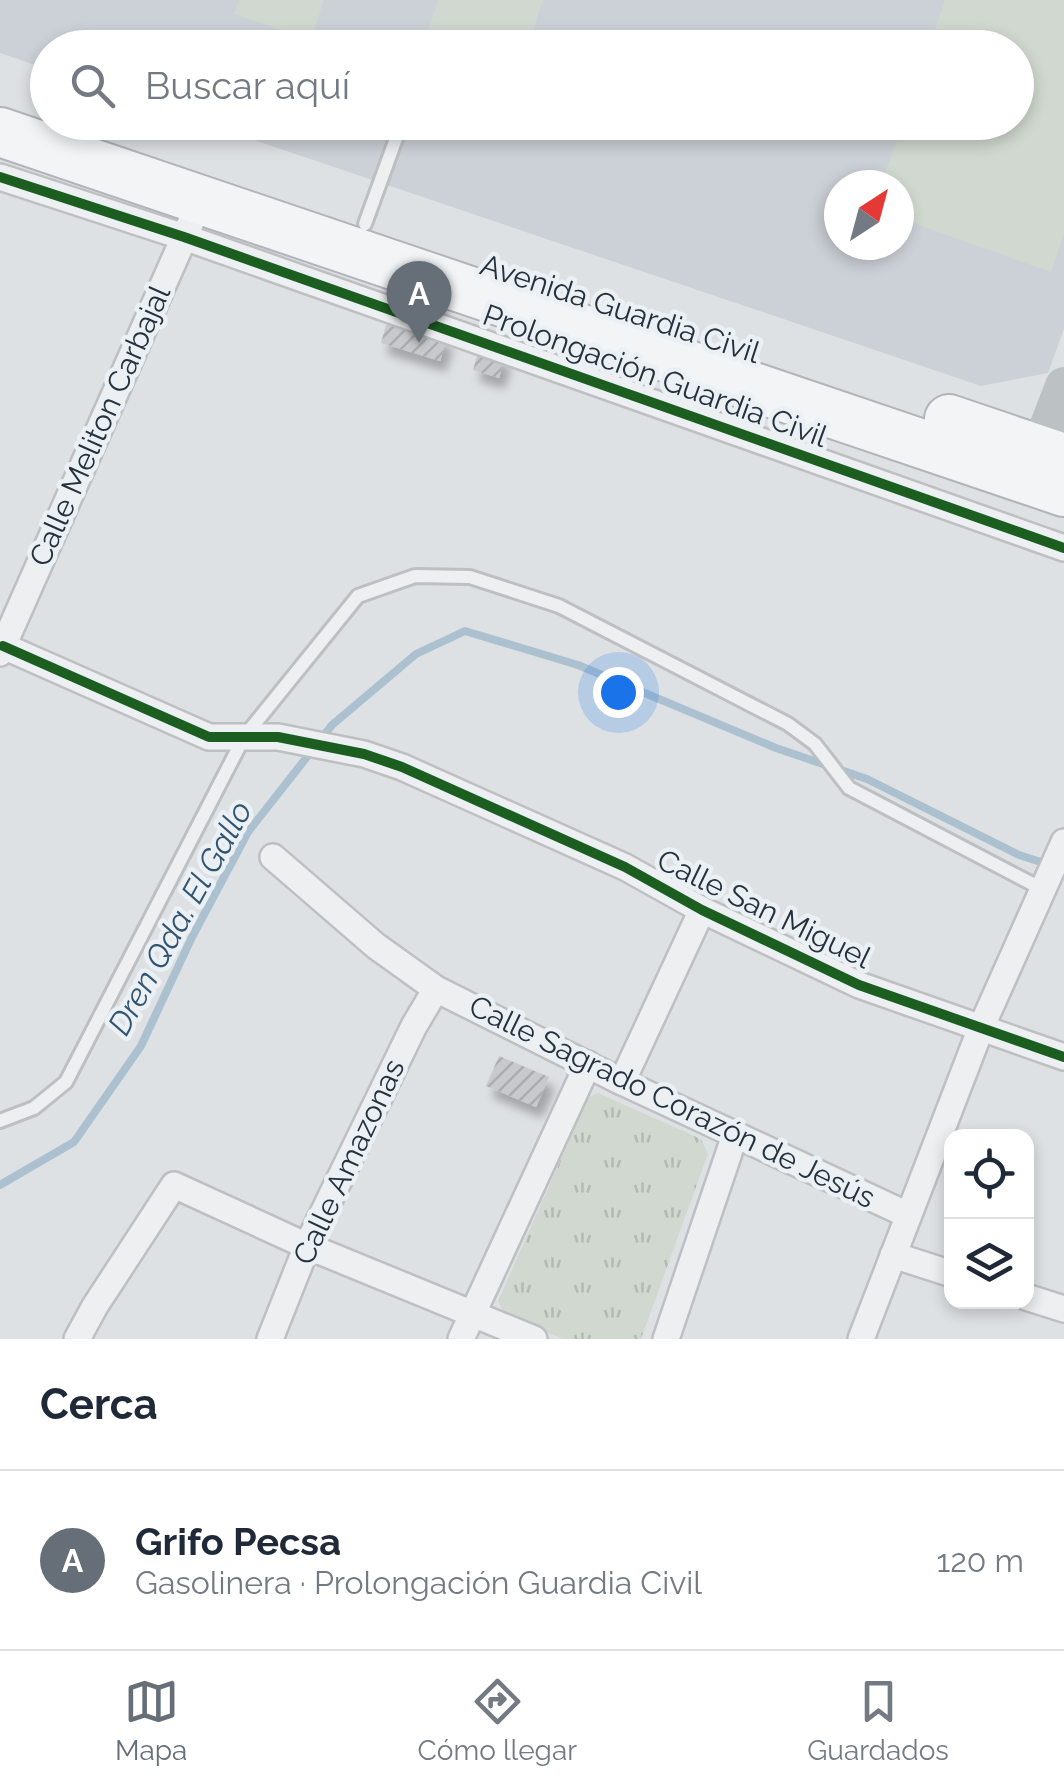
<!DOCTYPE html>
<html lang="es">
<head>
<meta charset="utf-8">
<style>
	:root { --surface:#fff; --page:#f2f2f3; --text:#1f2937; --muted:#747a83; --line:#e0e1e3; --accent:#666f77 }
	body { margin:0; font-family:Raleway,sans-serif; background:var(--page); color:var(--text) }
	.controls { position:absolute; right:30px; bottom:30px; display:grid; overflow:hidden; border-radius:20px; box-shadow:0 5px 15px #0003 }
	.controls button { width:90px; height:90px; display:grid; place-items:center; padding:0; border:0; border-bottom:2px solid var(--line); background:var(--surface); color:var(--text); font:50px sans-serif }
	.compass { position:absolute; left:824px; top:170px; width:90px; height:90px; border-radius:50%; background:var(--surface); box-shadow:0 5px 15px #0003; rotate:36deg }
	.you { position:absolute; left:618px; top:692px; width:35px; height:35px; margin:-25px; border:8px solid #fff; border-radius:50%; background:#1a73e8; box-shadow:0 0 0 15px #1a73e833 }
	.badge { display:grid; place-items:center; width:65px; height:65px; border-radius:50%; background:var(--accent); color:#fff; font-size:32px; font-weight:700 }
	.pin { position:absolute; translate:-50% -82px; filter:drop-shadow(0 2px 5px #0008) }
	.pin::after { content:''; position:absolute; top:52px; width:35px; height:30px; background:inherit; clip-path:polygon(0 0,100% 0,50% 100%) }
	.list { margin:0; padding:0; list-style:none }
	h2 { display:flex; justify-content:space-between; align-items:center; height:130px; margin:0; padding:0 40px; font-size:42px }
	h2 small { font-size:32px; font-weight:400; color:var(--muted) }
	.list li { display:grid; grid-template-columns:65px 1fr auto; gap:30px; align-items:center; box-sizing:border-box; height:180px; padding:0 40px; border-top:2px solid var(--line) }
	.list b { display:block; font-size:38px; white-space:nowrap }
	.list p { margin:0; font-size:32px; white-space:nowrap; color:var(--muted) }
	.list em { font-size:32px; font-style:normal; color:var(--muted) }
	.icon { flex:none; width:55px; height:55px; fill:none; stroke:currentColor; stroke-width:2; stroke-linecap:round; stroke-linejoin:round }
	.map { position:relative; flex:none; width:1064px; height:1339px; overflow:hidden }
	.search { position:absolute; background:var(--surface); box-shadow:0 5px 15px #0003; left:30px; right:30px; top:30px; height:110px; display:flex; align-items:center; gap:25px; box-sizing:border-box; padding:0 35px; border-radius:55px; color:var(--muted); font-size:38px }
	.sheet { height:310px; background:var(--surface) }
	nav { display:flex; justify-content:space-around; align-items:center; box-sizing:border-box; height:140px; border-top:2px solid var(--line); background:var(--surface); font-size:28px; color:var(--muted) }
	nav a { display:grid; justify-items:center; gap:5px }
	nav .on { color:var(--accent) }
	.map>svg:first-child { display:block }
</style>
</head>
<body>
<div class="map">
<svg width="1064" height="1339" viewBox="0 0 1064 1339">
	<defs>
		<pattern id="park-tufts" width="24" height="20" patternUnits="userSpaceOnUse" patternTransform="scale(2.5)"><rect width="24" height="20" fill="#d0d8cf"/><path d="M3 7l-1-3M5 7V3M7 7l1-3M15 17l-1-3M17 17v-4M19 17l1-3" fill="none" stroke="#b2bab3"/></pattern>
		<pattern id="building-hatch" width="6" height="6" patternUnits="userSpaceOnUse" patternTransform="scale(2.5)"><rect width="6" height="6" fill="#c7c9cc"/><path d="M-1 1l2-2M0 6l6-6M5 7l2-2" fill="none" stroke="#abadb0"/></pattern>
		<filter id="shadow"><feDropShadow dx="6" dy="11" stdDeviation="5" flood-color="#0004"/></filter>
	</defs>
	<rect width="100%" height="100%" fill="#dee1e4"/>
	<path fill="#ccd1d7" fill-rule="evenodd" d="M0 0H1064V329L1048 373 981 386 204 123 1016 122V48H48L47 69 0 53ZM839 185H899V245H839Z"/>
	<g fill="#d0d8cf">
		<path d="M239 0H324L311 40 234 14Z"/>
		<path d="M438 0H543L528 47H423Z"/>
		<path d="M945 0H1064V233L1051 272 899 218V185H881L903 123 1016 122V48L929 47Z"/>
	</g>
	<path fill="url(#park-tufts)" d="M598 1093 701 1139 708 1154 641 1339H563L505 1315 498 1301 588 1098Z"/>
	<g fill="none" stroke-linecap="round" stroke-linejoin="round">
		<path stroke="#acc1d0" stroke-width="8" d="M0 1185 74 1142 141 1046 192 937 248 832 332 725 416 654 465 631 578 665 776 748 867 779 1019 855 1050 865"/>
	</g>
	<g fill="url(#building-hatch)" filter="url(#shadow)">
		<path d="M388 319 447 337 440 361 381 343Z"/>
		<path d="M479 349 505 356 499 378 473 370Z"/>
		<path d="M499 1056 549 1077 536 1107 486 1086Z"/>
	</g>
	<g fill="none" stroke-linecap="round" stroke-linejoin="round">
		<g stroke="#bdbfc2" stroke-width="18">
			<g id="lane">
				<path d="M365 224 402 122"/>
				<path d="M0 1121 34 1108 66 1082 244 737 358 596 415 576 470 577 559 606 788 724 815 744 849 788 1042 889"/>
			</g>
		</g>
		<g stroke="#bdbfc2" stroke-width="30">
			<g id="street">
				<path d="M0 177 184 237 1064 548"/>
				<path d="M3 646 209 737H278L364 754 402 767 625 867 702 910 859 985 1064 1057"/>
				<path d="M0 653 191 222"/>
				<path d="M273 857 376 946 436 989 622 1082 908 1215"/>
				<path d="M622 1082 702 910"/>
				<path d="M893 1255 952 1274"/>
				<path d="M1026 1297 1064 1309"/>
				<path d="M77 1339 95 1306 174 1185 307 1246 534 1339"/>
				<path d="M270 1339 307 1246 414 1026 436 989"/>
				<path d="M461 1339 588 1064"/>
				<path d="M666 1339 735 1135"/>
				<path d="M861 1339 981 1028 1064 842"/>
			</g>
		</g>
		<g stroke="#b1b4b9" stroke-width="52">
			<g id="highway">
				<path d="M0 132 1064 492"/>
				<path d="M949 419 1064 458"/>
			</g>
		</g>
		<use href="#lane" stroke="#eeeff1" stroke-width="12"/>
		<use href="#street" stroke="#eeeff1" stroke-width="25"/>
		<path stroke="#bcc1c4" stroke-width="38" d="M1031 472 1064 386"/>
		<use href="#highway" stroke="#f2f4f5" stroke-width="48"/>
		<g stroke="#ebf0f4" stroke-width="16">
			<g id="cycleway">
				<path d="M0 177 184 237 1064 548"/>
				<path d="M3 646 209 737H278L364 754 402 767 625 867 702 910 859 985 1064 1057"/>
			</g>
		</g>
		<use href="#cycleway" stroke="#1b5e20" stroke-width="10"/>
	</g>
	<g text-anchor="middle" stroke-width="9" stroke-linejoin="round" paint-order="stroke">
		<g font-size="30" fill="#26313d" stroke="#ebf0f4">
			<text transform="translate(620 309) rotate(18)" y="10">Avenida Guardia Civil</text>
			<text transform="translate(655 376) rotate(20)" y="10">Prolongación Guardia Civil</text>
			<text transform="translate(100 426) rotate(-66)" y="10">Calle Meliton Carbajal</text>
			<text transform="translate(764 909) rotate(26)" y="10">Calle San Miguel</text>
			<text transform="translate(672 1102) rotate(26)" y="10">Calle Sagrado Corazón de Jesús</text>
			<text transform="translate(349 1162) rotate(-65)" y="10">Calle Amazonas</text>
		</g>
		<g font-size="32" font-style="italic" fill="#315470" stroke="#ebf0f4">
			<text transform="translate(180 918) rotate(-61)" y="11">Dren Qda. El Gallo</text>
		</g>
	</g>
</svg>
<div class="controls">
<button><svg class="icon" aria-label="locate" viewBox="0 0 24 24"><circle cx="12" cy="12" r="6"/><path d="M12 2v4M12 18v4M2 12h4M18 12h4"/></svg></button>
<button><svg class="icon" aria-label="layers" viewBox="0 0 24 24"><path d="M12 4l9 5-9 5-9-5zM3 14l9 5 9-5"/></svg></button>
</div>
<svg class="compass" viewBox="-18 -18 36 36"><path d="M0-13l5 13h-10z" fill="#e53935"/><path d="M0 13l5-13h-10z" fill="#747a83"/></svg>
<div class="you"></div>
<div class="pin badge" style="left:419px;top:343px">A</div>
<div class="search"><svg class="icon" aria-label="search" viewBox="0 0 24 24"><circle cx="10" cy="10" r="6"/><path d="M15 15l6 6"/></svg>Buscar aquí</div>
</div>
<section class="sheet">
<h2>Cerca<small></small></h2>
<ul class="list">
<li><span class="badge">A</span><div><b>Grifo Pecsa</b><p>Gasolinera · Prolongación Guardia Civil</p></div><em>120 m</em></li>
</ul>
</section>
<nav>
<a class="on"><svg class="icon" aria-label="map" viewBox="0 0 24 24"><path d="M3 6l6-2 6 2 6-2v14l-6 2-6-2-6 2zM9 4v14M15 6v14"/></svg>Mapa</a>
<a><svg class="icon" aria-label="directions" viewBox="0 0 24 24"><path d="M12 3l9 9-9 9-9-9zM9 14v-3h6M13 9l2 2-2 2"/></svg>Cómo llegar</a>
<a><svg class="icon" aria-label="saved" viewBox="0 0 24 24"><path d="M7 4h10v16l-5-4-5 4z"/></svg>Guardados</a>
</nav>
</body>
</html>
